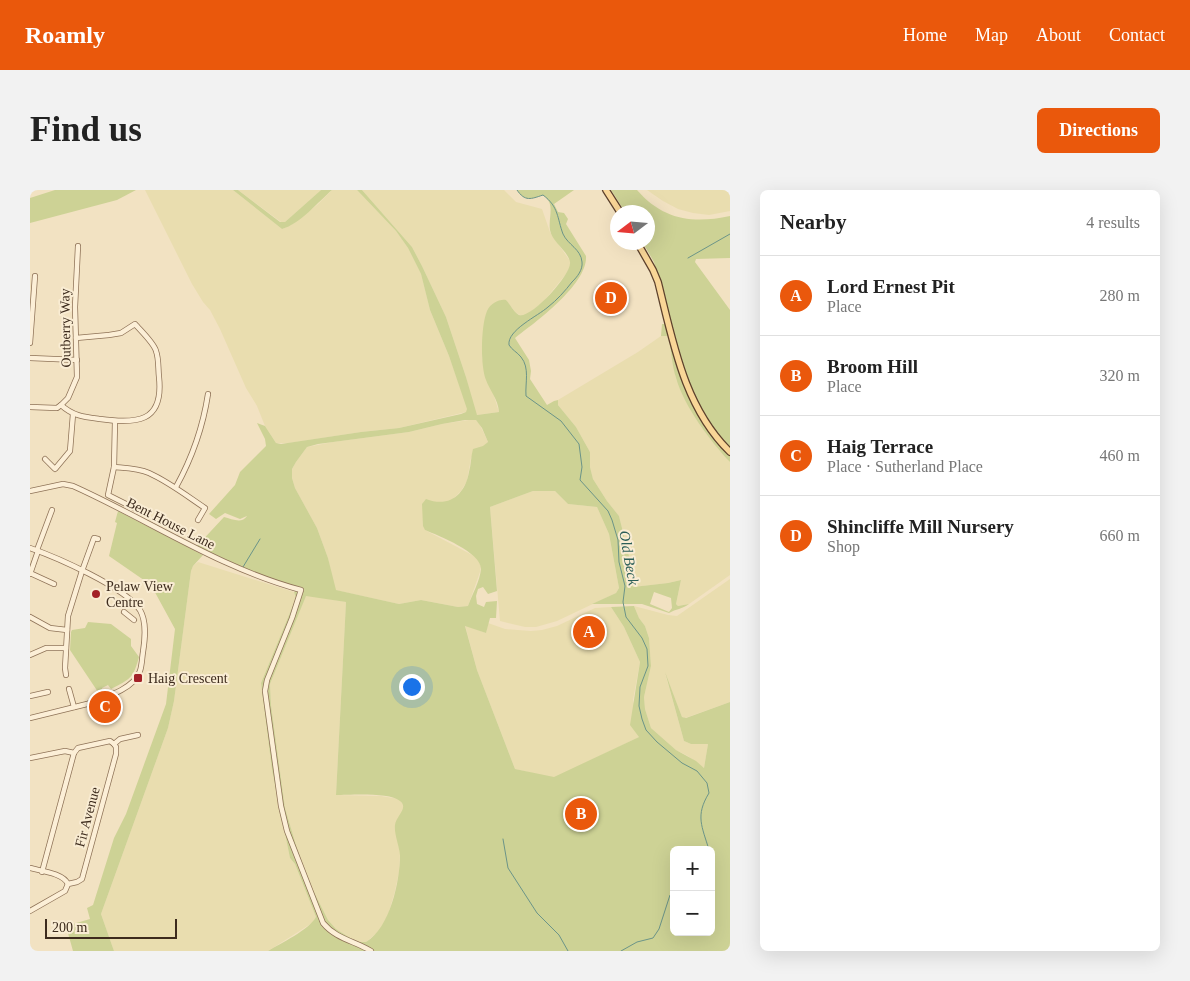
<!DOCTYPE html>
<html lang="en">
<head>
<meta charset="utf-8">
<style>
	:root { --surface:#fff; --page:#f2f2f2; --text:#222; --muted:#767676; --line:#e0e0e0; --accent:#ea580c }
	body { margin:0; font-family:"Times New Roman",serif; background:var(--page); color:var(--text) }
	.controls { position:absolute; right:15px; bottom:15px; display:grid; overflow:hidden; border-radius:8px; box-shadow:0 5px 20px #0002 }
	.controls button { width:45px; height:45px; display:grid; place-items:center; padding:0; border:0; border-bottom:1px solid var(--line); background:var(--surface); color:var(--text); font:25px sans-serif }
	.compass { position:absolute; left:580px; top:15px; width:45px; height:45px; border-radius:50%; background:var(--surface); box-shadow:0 5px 20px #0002; rotate:254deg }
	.scale { position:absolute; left:15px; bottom:12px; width:132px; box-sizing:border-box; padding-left:5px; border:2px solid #3d2b1d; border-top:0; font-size:14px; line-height:18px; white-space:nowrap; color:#3d2b1d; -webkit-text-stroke:4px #f9ecd3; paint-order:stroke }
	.you { position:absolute; left:381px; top:496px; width:18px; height:18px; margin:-12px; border:4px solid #fff; border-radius:50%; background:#1a73e8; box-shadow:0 0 0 8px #1a73e833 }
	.badge { display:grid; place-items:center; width:32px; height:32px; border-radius:50%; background:var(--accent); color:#fff; font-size:16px; font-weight:700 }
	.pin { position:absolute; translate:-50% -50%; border:2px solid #fff; box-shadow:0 1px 5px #0006 }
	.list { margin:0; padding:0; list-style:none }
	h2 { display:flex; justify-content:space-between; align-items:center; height:65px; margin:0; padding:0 20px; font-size:21px }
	h2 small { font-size:16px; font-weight:400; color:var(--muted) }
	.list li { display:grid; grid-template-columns:32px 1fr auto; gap:15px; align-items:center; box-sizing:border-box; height:80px; padding:0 20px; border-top:1px solid var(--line) }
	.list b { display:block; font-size:19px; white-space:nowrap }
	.list p { margin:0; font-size:16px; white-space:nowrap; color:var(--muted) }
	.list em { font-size:16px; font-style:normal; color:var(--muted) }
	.map { position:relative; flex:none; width:700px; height:761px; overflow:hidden; border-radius:8px }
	header { display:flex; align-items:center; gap:30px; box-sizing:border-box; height:70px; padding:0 25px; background:var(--accent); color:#fff }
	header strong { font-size:24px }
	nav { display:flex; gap:28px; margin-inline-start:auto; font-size:18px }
	.intro { display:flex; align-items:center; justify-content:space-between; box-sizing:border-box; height:120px; padding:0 30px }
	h1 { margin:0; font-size:35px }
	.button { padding:12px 22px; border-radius:8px; background:var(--accent); color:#fff; font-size:18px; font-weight:700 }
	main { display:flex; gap:30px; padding:0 30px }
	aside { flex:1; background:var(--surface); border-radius:8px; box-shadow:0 5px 20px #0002 }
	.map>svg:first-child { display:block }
</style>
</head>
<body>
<header>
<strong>Roamly</strong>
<nav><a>Home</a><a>Map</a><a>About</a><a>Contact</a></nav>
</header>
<div class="intro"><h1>Find us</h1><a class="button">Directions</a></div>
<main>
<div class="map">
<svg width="700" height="761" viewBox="0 0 700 761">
	<rect width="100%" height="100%" fill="#f2e2c2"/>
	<g fill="#e9ddaf">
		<path d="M115 0H203L252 39 261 35 287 15 302 0H327L366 41 378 58 391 84 400 120 419 166 438 219 436 222 369 238 331 242 259 253H246L235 236 227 216 216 198 190 139 180 120 173 112 162 94Z"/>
		<path d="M208 0H291L255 32H251Z"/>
		<path d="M332 0H474L486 12 512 19 520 42 540 71V77L536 84 514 111 503 120 495 125H490L486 123 476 110H471L462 115 455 130 452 168 469 222 447 225 445 223 436 187 416 127 392 76 382 57Z"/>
		<path d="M617 0H700V21L679 25 663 23 648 19 633 11Z"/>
		<path d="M631 146H639L646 189 671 237 700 272V385L659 414 648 416 646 414 651 390 638 393 603 397 600 387 604 373 599 366 589 326 577 311 563 289 560 277V262L546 237 528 215V210L608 162Z"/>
		<path d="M439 230H446L449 233 458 252 441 268 437 291 431 301 421 311 407 313 395 340 446 367 451 376 450 382 438 416 428 417 391 410 369 414 305 400 298 368 287 338 265 298 262 288V279L266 272 277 257 303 252 379 242 412 234Z"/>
		<path d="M503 301H525L538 314 567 317 579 344 589 398 586 403 527 431 506 437H495L470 431 460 317Z"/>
		<path d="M168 372 264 402 266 408 231 493 242 580 260 668 265 674 286 727 285 731 268 742 238 761H84L71 724 138 538 144 511 161 381 163 376Z"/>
		<path d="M700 389V512L655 528 652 527 635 483 654 551 661 554H678L674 578 658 566 646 560 621 538 615 519 614 507 621 476 619 448 615 436 609 428 604 416 638 425 647 426Z"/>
		<path d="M276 405 316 412 306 605 351 606 369 609 373 614 374 617 365 637 370 663 369 682 365 701 358 725 349 741 336 752H328L317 746 306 739 298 730 280 694 266 655 255 618 241 515 240 494Z"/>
		<path d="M581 417 594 437 610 472 603 510 609 547 524 588 485 579 447 480 435 435 456 443 458 433 475 439 501 441 512 440 527 436 565 418Z"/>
	</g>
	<g fill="#cdd295" fill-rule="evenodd">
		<path d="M25 0H106L87 10 0 33V8Z"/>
		<path d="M203 0H208L250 32H255L291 0H302C288 12 270 34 252 39Z"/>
		<path d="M327 0H332L382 57 392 76 416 127 436 187 447 225 469 222C468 209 460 201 456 190 450 175 451 135 457 121 461 113 469 109 476 110 480 114 484 123 489 125 501 129 542 84 540 72 538 61 522 52 520 40 518 27 526 14 513 5 501 9 495 12 487 0H544L524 14 528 22 534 23 538 29 536 34 556 66C558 94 506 132 485 148L499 170 501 181 500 189 517 215 524 211 528 210V215L546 237 560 262V277L563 289 577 311 589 326 599 366 603 371 600 387 603 397 638 393 651 390 646 414 648 416 659 414C652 419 646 419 639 423L612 414H562L586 403 589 398 579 344 567 317 538 314 525 301H503L460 317 467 401 458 404 453 397 448 399 446 406 447 414 454 417 456 412 467 411 466 428H460L456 443 435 436 447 480 485 579 524 587 609 547 600 535 610 472 594 437 581 417 604 416 609 428 615 436 619 448 621 476 614 507 615 519 621 538 646 560 666 571 674 578 678 554H661L654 551 635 482 652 527 656 528 700 512V761H238C251 753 279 740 286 727L265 674 260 668 242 580 231 493 266 408 264 402 271 397C234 390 200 371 167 356L194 327C202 329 212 334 217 326L210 329 195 323 186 329 179 324 205 295 210 282 236 256 235 249 227 233 235 236 246 253 251 254 331 242 369 238 431 224 436 222 437 219 419 166 400 120 391 84 378 58 366 41ZM435 230H446L452 238 458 252 453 256 443 259C441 266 441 275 439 282 435 305 419 318 396 309L392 314 393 336 395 340C409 346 451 362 451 379 450 391 442 405 438 416L428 417 391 410 369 414 306 400 298 368 287 338 265 298 262 288V279L266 272 277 257 288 254 379 242 412 234ZM624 402 641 408 642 418 639 422 620 414ZM276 406 316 412 306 605C320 605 360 602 370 611 379 618 366 626 365 635 364 644 369 655 370 665 370 691 360 738 336 752H328L317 746 306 739 298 730 280 694 266 655 255 618 241 515 240 494ZM644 660H681V742H644Z"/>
		<path d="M581 0H607C633 30 663 34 700 26V68L666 69 665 72 700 120V272C680 251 654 216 646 188 642 175 641 160 639 146H631L632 134H638L624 72 613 53 618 52V22H595Z"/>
		<path d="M88 321 173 365 163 376 161 381 144 511 138 538 71 724 84 761H43L36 736 60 729 57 718 63 715 84 648 96 624 136 514 145 439 121 395 79 366 87 333 85 332Z"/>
		<path d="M58 432 81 434 101 449V456L109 467C103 489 100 489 81 499L78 495 72 498 73 504 70 505 40 460 41 442 42 440 55 438Z"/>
	</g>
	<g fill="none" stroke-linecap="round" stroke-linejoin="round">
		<g stroke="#6b9488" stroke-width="1">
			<path d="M487 0C495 12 501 9 513 5 529 17 527 28 533 44 538 55 551 59 552 72 553 80 547 87 542 92 535 101 527 110 518 117 508 126 477 140 479 155 482 160 487 162 491 167 500 178 495 193 496 206L531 231 549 254 552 277 550 290 578 321 582 330 588 350 589 372 595 396 593 412 596 427 612 448 617 459 618 476 610 497 609 516 612 529 616 540 627 552 652 573 667 581 677 593 679 603C665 626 672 636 679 660"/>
			<path d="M658 68 700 44"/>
			<path d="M213 377 230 349"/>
			<path d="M473 649 478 678 507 723 529 745 538 761"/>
			<path d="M591 761 607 752 623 748 629 739 640 705 644 702"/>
		</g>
		<g stroke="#8e7257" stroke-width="6">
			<g id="minor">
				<path d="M0 153 5 86"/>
				<path d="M0 168 47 170"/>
				<path d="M31 215 38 208 47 187 45 117 48 56"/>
				<path d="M0 217 27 218 31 215C43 226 54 227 70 229 106 234 134 233 129 187 128 179 129 169 126 161 124 153 110 140 105 134L91 143 79 145 46 148"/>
				<path d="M85 231 84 277 78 305 114 323"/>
				<path d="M15 269 25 279 40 261 43 224"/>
				<path d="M84 277C95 278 108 278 119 283 139 292 157 306 175 318L168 330"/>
				<path d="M146 297C162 268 173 237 178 204"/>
				<path d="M0 301 33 294 43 296C119 330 189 378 271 400L262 428 237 490 235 501 251 616 257 641 293 733C306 749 325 751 341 761"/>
				<path d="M0 358C26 367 95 397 110 420 117 432 115 449 113 462 112 468 112 475 110 481 104 499 76 507 59 513"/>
				<path d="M7 360 22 320"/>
				<path d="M0 383 24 394"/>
				<path d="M0 384 8 361"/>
				<path d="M94 422 104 430"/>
				<path d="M0 427 20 438 37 440"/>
				<path d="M0 465 16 458H36"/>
				<path d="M36 485 35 478 38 426 52 381 64 348 68 349"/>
				<path d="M39 499 44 517"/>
				<path d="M0 506 18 502"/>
				<path d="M0 528 57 514"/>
				<path d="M0 568 35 561 44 563 48 558 80 551 84 554 90 549 108 545"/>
				<path d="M0 678C11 681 33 683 38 694"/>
				<path d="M12 682 44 563"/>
				<path d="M0 721 35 701 38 694 47 692 52 689 86 564V557L84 554"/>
			</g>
		</g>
		<g stroke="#5c402c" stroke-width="8">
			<g id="major">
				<path d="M576 0 590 22"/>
				<path d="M607 52 623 80 628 92C643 152 654 217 700 262"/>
			</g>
		</g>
		<use href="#minor" stroke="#fcefd7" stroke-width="4.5"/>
		<use href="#major" stroke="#f9d697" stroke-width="5.5"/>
	</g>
	<g fill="#a32128" stroke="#f9ecd3" stroke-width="2">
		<circle cx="66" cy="404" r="5"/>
		<rect x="103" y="483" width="10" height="10" rx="2.5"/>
	</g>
	<g text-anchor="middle" stroke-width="4" stroke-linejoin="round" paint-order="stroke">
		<g font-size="14" fill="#3d2b1d" stroke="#f9ecd3">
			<text transform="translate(35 138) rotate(-91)" y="5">Outberry Way</text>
			<text transform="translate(141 333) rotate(27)" y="5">Bent House Lane</text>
			<text transform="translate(57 627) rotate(-75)" y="5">Fir Avenue</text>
		</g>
		<g font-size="14" fill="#3d2b1d" stroke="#f9ecd3" text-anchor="start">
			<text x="76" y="401">Pelaw View<tspan x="76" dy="16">Centre</tspan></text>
			<text x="118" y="493">Haig Crescent</text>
		</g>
		<g font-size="15" font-style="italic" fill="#2b5e58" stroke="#f9ecd3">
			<text transform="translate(599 368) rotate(80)" y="5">Old Beck</text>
		</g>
	</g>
</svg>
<div class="controls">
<button>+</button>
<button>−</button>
</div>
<svg class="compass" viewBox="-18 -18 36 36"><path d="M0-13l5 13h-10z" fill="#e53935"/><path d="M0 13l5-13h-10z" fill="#767676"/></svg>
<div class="scale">200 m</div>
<div class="you"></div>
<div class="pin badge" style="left:559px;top:442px">A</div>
<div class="pin badge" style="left:551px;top:624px">B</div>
<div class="pin badge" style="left:75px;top:517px">C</div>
<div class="pin badge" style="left:581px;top:108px">D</div>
</div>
<aside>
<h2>Nearby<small>4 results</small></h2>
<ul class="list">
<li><span class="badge">A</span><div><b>Lord Ernest Pit</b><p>Place</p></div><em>280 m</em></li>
<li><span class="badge">B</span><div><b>Broom Hill</b><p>Place</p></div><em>320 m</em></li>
<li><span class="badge">C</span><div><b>Haig Terrace</b><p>Place · Sutherland Place</p></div><em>460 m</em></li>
<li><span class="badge">D</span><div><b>Shincliffe Mill Nursery</b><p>Shop</p></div><em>660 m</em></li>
</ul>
</aside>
</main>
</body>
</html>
